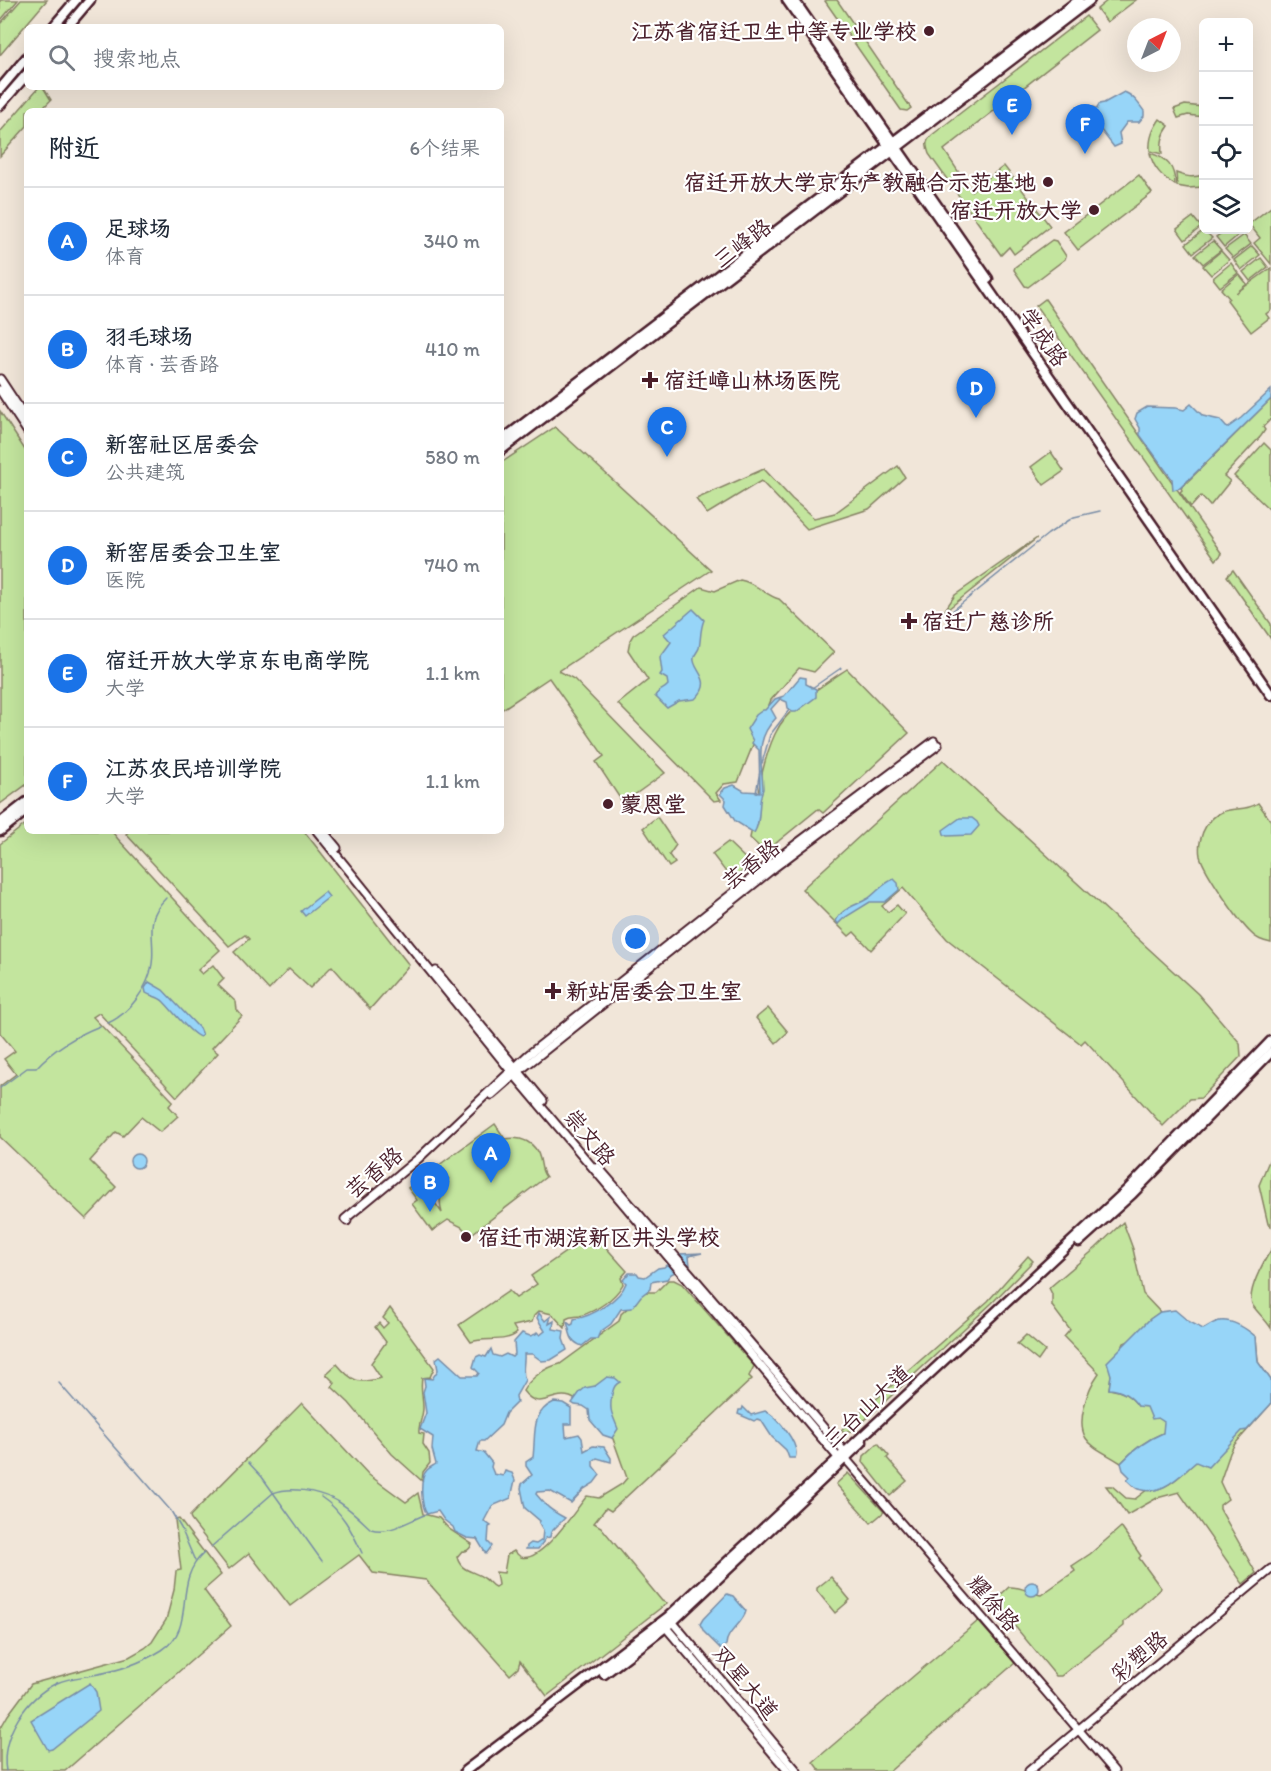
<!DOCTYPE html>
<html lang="zh">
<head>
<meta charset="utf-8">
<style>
	:root { --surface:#fff; --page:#f2f2f3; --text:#1f2937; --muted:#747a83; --line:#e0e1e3; --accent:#1a73e8 }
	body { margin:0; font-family:Itim,"LXGW WenKai TC",sans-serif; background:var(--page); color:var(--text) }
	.controls { position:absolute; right:18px; top:18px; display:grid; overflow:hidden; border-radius:9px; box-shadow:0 6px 24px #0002 }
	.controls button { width:54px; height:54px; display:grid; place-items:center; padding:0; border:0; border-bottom:2px solid var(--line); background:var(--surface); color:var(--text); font:30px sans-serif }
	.compass { position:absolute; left:1127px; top:18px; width:54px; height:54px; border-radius:50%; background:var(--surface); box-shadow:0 6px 24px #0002; rotate:42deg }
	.you { position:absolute; left:636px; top:939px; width:21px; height:21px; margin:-15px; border:4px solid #fff; border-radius:50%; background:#1a73e8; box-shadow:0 0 0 9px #1a73e833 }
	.badge { display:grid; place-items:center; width:39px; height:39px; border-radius:50%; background:var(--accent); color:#fff; font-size:20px; font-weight:700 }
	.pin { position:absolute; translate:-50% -50px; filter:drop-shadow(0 2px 3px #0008) }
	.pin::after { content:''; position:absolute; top:32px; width:21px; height:18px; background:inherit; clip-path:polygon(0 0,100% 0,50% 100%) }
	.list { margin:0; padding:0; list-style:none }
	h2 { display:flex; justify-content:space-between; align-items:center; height:78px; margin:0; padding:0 24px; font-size:26px }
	h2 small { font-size:20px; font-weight:400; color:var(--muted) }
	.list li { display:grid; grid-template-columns:39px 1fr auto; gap:18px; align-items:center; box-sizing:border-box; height:108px; padding:0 24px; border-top:2px solid var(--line) }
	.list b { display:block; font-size:22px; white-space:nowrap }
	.list p { margin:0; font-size:20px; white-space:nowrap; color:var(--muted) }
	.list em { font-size:20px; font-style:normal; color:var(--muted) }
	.icon { flex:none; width:33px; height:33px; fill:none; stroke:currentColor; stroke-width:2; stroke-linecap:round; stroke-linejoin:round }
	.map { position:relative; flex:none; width:1271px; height:1771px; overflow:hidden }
	.search { position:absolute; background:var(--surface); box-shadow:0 6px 24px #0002; left:24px; top:24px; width:480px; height:66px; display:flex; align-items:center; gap:15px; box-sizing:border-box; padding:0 21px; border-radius:9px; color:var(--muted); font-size:22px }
	.panel { position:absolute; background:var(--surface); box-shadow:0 6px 24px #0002; left:24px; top:108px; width:480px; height:726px; border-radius:9px }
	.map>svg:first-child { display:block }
</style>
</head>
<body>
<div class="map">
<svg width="1271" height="1771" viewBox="0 0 1271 1771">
	<rect width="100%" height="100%" fill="#f1e6d9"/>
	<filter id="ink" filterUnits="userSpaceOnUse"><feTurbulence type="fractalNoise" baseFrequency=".0167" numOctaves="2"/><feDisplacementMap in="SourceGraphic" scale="12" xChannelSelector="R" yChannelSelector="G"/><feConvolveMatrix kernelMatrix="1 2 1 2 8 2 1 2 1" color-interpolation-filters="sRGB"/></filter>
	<g filter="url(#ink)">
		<g fill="#c3e59e" stroke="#868264" stroke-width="1.5" fill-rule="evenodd">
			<path d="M0 0H18L0 21Z"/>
			<path d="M21 0H47L0 55V24Z"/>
			<path d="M827 0H837L911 108 907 111 901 110 825 1Z"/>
			<path d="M1108 0H1136L1107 22 1097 9Z"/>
			<path d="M1086 16 1097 30 944 150 971 191 1004 166 1050 226 1014 254 1009 247 1001 255 929 154C926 145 925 142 932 135Z"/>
			<path d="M39 87H43L51 100 40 111H27V126L0 156V132Z"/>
			<path d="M1185 105 1203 107V117L1188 115 1178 118 1174 109Z"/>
			<path d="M1160 119 1169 126C1162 135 1161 143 1162 154L1150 151C1149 138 1153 129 1160 119Z"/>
			<path d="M1150 153C1167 158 1175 167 1175 185 1162 177 1153 168 1150 153Z"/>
			<path d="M1176 173C1186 177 1193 178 1203 175V187L1188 188 1177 186Z"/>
			<path d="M1139 175 1152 193 1078 250 1064 232Z"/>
			<path d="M1271 207V264L1254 243 1260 238 1249 224Z"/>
			<path d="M1193 217 1201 227 1185 240 1177 229Z"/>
			<path d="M1204 230 1212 238 1193 253 1186 244Z"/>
			<path d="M1226 230H1240L1242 232 1224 247 1216 237Z"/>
			<path d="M1244 235 1251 244 1233 258 1225 249Z"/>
			<path d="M1052 240 1056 241 1066 256 1065 259 1028 287 1025 286 1014 270 1015 267Z"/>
			<path d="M1213 241 1221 250 1203 264 1195 255Z"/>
			<path d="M1252 246 1260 255 1241 270 1234 260Z"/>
			<path d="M1221 251 1229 260 1211 275 1203 266Z"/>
			<path d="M1261 258 1268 267 1250 281 1243 272Z"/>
			<path d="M1231 263 1238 273 1220 287 1213 278Z"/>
			<path d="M1271 268V310L1266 314 1269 318 1251 332 1227 300 1229 298 1221 289 1239 274 1247 284 1236 293Z"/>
			<path d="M1045 299 1222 554 1216 560 1036 306Z"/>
			<path d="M1271 399V419L1263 427 1265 430 1261 436 1224 476 1230 481 1210 506 1201 496 1191 507 1180 492 1182 490 1181 488Z"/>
			<path d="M0 411 27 453V784L0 804Z"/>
			<path d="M555 427 711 570 559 671 574 679 665 773 623 803 596 762 604 756 549 678 501 710V463Z"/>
			<path d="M1264 443 1271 450V507L1269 509 1234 476Z"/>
			<path d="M1051 452 1064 471 1044 485 1031 467Z"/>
			<path d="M898 466 905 477 869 509 807 529 761 481 707 514 696 499 764 469 792 499 814 518 835 513Z"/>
			<path d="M1037 538 943 613 955 595Z"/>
			<path d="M1233 570 1271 624V639L1227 576Z"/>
			<path d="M740 580C757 583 766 596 779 599L834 652 814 672 799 668 771 700 738 782 724 784 716 793 721 800 714 801 618 704 648 680 628 650 630 640 633 635 701 587 715 591Z"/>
			<path d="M847 669 909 733 823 813 818 809 765 852 750 838C757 804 760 766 775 734 787 707 823 685 847 669Z"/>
			<path d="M943 760 1198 994 1240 1043 1241 1056 1201 1098 1190 1099 1163 1126 1085 1040 1081 1044 947 939 903 888 882 906 888 912 897 905 905 914 871 950 854 932 849 936 802 889Z"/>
			<path d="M1258 803 1271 821V943C1263 941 1256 939 1251 933 1239 922 1204 871 1200 856 1198 846 1201 834 1206 826 1223 801 1241 815 1258 803Z"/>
			<path d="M657 817 676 845 669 855 675 863 669 867 643 828Z"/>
			<path d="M27 823V831H114L113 833 118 839 220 950 198 970 202 974 213 965 224 979 218 985 236 1002 237 1010 242 1016 212 1048 218 1053 177 1097 99 1013 93 1017 173 1101 169 1106 178 1116 160 1132 141 1117 123 1136 116 1132 90 1161 116 1187 86 1219 0 1137V1086L16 1074 4 1059 15 1051 0 1033V844Z"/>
			<path d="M129 831H304L409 965 370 1009 332 966 310 988 289 969 269 990 234 952 249 939 245 935 229 946 126 834Z"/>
			<path d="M728 842 751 864 732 880 712 854Z"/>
			<path d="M768 1008 788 1032 776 1043 756 1018Z"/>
			<path d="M495 1124 505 1139C521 1136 536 1142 540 1159 542 1167 541 1171 546 1177L469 1236 462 1227 448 1220 432 1231 412 1204 417 1200 408 1188ZM449 1178C440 1189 438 1200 442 1213L428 1193Z"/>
			<path d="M1271 1156V1226L1268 1224 1259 1185Z"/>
			<path d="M1123 1222 1133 1249 1143 1294 1160 1312 1150 1319 1129 1341 1124 1343 1111 1375 1109 1389C1122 1391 1130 1395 1138 1406L1216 1322C1232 1320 1245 1328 1256 1337L1258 1362 1271 1380V1404L1234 1445 1230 1453 1220 1482 1228 1499 1220 1505V1509L1256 1573 1243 1584 1179 1492 1157 1498 1127 1515 1116 1499 1106 1486H1112L1126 1498 1135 1499 1148 1489C1168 1491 1181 1474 1196 1462L1163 1433C1146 1440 1133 1450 1121 1463 1095 1446 1075 1444 1084 1407 1087 1394 1091 1384 1099 1373L1064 1337 1070 1330 1052 1306V1294L1049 1288 1096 1248Z"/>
			<path d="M593 1233 627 1271 621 1278 623 1284C615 1299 596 1311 580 1316 575 1317 571 1316 566 1319L565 1328 552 1314 539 1311 534 1316 532 1322 513 1326 517 1333C506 1343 485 1337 471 1342L459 1325 509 1291 516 1298 537 1284 531 1276Z"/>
			<path d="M1271 1250V1328C1266 1320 1259 1314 1253 1306 1245 1294 1264 1261 1271 1250Z"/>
			<path d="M1028 1256 1033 1261 992 1303 854 1430 844 1433 841 1430 988 1301Z"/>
			<path d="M668 1280H674L682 1284 754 1366 749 1376 752 1379 611 1511 606 1508 594 1523 601 1527 662 1601 667 1603 547 1696 520 1661 518 1668 510 1675 426 1580 373 1573 359 1555 290 1606 249 1553 229 1569 191 1520 190 1516 302 1403 369 1475 406 1502 418 1493 423 1514 439 1518 449 1529 472 1544C470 1549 467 1552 462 1551L457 1557C461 1572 472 1570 484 1578 488 1580 490 1585 495 1587L498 1585 496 1572 504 1573 507 1555 514 1551C515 1552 519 1556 521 1557 541 1564 575 1510 587 1496L599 1498 622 1484 627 1478 613 1439 593 1418 591 1409C585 1406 577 1400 570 1397 552 1391 540 1413 523 1391 530 1378 546 1367 560 1364L619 1321 621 1314 645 1292H656Z"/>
			<path d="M390 1308 434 1368 430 1377 422 1378C420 1389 423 1397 423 1408 423 1417 418 1425 419 1433L424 1434 423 1444 429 1453 430 1463 423 1472 422 1481 392 1454 349 1403 332 1387 335 1383 326 1374 337 1364C352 1382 358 1384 381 1378L371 1363 386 1342 375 1327 379 1323 383 1328 388 1323 383 1318Z"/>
			<path d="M1026 1335 1045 1351 1038 1361 1017 1344Z"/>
			<path d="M878 1443 889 1456 887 1458 907 1481 890 1496 863 1462 864 1456Z"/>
			<path d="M848 1473 884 1512 871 1523 836 1484Z"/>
			<path d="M179 1519 221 1575 204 1590 231 1626 65 1771H0V1729L8 1715 31 1684 129 1657 145 1648 152 1642 166 1620 174 1590 176 1571 181 1570 175 1520Z"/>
			<path d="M1121 1527 1141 1556 1139 1558 1161 1588 1124 1622V1626L1061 1676H1056L994 1601 1009 1587C1021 1586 1030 1593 1041 1595L1075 1571 1072 1566 1090 1554Z"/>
			<path d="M831 1577 850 1600 835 1613 817 1591V1588Z"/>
			<path d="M978 1621 1015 1663 890 1771H820L813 1762Z"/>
		</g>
		<g fill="#97d5f8" stroke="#788ca6" stroke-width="1.5">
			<path d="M1124 92C1133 95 1139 104 1144 111V116L1139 122H1127L1119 133 1121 144 1114 147 1093 120 1091 111 1093 107 1097 109 1099 104 1104 103Z"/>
			<path d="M1271 390V399L1180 488 1173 490 1172 479 1140 435V428L1135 419 1137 413 1147 407 1176 408 1184 410 1191 404 1203 416 1220 420 1227 428 1241 418Z"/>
			<path d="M693 609 704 620C700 629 701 639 699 648 698 651 695 654 694 657 691 670 716 680 695 699L679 701 667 708 655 696C658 690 664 690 668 685L667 679 660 675 662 672 660 657 671 642 664 634Z"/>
			<path d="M800 677 806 678V684L816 689V697L796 712H792L788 708 787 702 780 699 771 709 776 718C754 740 762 760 763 789 757 803 762 821 754 833L735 821 725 805 726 800 720 794 725 788 734 785 744 791 760 792 759 750 752 743 753 741 747 729 756 715 763 710H765L775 699 784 696Z"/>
			<path d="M960 818H972L977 822 979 826 971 835 947 836 944 834 943 830Z"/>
			<path d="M894 879 898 883 899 890 885 902H870L844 918 838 924 836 921C842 908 855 906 867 899 876 894 881 884 894 879Z"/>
			<path d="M325 892 329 897 305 916 301 911Z"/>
			<path d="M149 982 163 990 199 1028 202 1035 200 1037C190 1034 172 1010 164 1002 159 996 152 997 146 993L145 988Z"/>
			<circle cx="137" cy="1161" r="7"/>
			<path d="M702 1253 689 1256 690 1265 671 1274 667 1279 651 1282 650 1289 641 1296 632 1308 621 1309 611 1324 600 1332 597 1339H591L582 1346C569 1341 571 1334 567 1322L571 1325 573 1324 574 1319C591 1317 620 1300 626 1283L623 1280 629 1273H637L639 1276 645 1277 658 1268 664 1267 679 1254Z"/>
			<path d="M1175 1310 1188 1321 1203 1329C1207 1327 1212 1323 1216 1322 1230 1317 1247 1329 1256 1337L1258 1362 1271 1380V1404L1247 1430 1242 1431 1208 1467 1196 1462C1180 1475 1162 1497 1138 1489 1135 1488 1130 1483 1127 1480L1130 1477 1123 1470 1121 1463C1133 1450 1146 1440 1163 1433L1164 1422 1158 1418 1152 1419 1147 1407 1138 1406C1131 1396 1122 1390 1109 1389L1111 1375 1107 1362 1150 1319 1160 1312Z"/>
			<path d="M539 1313 545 1321 551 1316 549 1324 554 1321 553 1329 564 1331 563 1339 567 1350 551 1360 542 1361 532 1354H524C525 1364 521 1370 525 1380L516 1396 517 1402 506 1413 501 1425 484 1441H480L477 1451 484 1453 492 1463 491 1467 494 1474 503 1476 505 1471 512 1473 515 1480 511 1498 492 1506 484 1521 491 1526 489 1527 488 1542 492 1546 486 1554 477 1539 467 1538 455 1532 453 1527 444 1520 438 1511 427 1514C421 1506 419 1478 427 1470 430 1467 433 1466 436 1464L432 1449 433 1437 420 1429 426 1413 423 1392 425 1386 424 1378 432 1379 438 1370 436 1359 440 1356 462 1376H477L479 1373 473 1367 476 1357 480 1355 486 1357 491 1349 493 1355 500 1357 506 1354 512 1357 515 1354 514 1342 522 1333 530 1336 536 1334 537 1332 540 1335 545 1331 537 1318Z"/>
			<path d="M607 1377 615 1378 620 1382C614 1385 614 1388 612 1394 609 1412 612 1413 618 1429L612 1438 603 1435 590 1420 589 1410 583 1406 575 1405 572 1403 580 1392 585 1388 595 1386Z"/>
			<path d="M554 1402 563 1403 571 1408V1424H565L566 1437 579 1434 582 1438 584 1451 593 1446 604 1447 611 1458V1462L597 1458 593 1461V1466L600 1475 594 1483 584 1489 571 1503 550 1491 537 1492 536 1494C547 1507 550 1510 565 1518L551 1532 550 1537 546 1538 538 1549H526L527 1546 531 1543 536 1544 542 1540 543 1530 539 1523 540 1521 525 1508 521 1488 522 1484 532 1475 526 1466V1462L533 1457C536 1434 530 1413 554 1402Z"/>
			<path d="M743 1407 751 1415 765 1411C777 1416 801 1445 795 1458H789L786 1450 772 1437 761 1420 757 1419 754 1421 738 1414 739 1410H742Z"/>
			<circle cx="1032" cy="1589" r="7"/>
			<path d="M727 1594 733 1596 746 1611C743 1624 726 1632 726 1645L721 1649 704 1632 700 1624 703 1619Z"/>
			<path d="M90 1683 96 1692 99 1711 52 1749 48 1750 31 1720Z"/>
		</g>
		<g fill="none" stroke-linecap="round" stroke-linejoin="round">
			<g stroke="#788ca6" stroke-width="1.5">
				<path d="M946 616 1048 534 1074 517 1100 511"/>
				<path d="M812 688 841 668"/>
				<path d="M762 763 770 735 789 710"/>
				<path d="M756 793 760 771"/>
				<path d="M108 1023C129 1014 149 987 152 964 156 937 143 921 166 898"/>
				<path d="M0 1088 27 1068H36C52 1050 77 1035 100 1026"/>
				<path d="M59 1383 171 1511 181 1528 195 1561"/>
				<path d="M248 1462 262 1477 322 1561"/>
				<path d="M321 1497C342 1511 352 1531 362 1553"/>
				<path d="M211 1547 273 1493C291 1486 316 1491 333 1499 347 1505 360 1519 371 1529 389 1535 410 1520 427 1514"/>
				<path d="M6 1771C0 1736 27 1697 57 1683 68 1678 82 1677 93 1675 118 1671 141 1663 162 1650 198 1627 171 1582 204 1553"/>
			</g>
			<g stroke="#4a1f2b" stroke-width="11">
				<g id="minor">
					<path d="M0 379 27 420"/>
					<path d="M0 390 27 431"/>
					<path d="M317 831 511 1071 841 1461"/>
					<path d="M323 831 337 848"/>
					<path d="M436 971 543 1101"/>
					<path d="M492 1095 519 1071 775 867 938 745"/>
					<path d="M598 1167 848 1456"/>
					<path d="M347 1221 345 1219 419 1158 528 1055 771 863 934 741"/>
					<path d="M845 1458 1114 1771"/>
					<path d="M670 1619 797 1771"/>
					<path d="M663 1624 788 1771"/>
					<path d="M1029 1771 1271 1569"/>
				</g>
			</g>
			<g stroke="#4a1f2b" stroke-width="13">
				<g id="major">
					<path d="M787 0 1271 695"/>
					<path d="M794 0 988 279"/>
					<path d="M53 27 76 0"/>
					<path d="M67 27 90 0"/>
					<path d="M0 89 27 57"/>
					<path d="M0 105 27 74"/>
					<path d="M501 441 1079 0"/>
					<path d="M501 450 1090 0"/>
					<path d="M0 823 27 802"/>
					<path d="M0 831 27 810"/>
					<path d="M1079 1242 1132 1194 1271 1052"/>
					<path d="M604 1674 672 1622 862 1442"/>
					<path d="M465 1771 668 1617 1127 1190 1271 1041"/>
				</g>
			</g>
			<use href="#minor" stroke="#fff" stroke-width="7"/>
			<use href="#major" stroke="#fff" stroke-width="8"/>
		</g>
	</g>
	<g fill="#4a1f2b" stroke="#fff" stroke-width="2">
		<circle cx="929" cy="31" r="6"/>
		<circle cx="1048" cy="182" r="6"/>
		<circle cx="1094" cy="210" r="6"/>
		<path d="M647 371h6v6h6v6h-6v6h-6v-6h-6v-6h6z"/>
		<path d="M906 612h6v6h6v6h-6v6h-6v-6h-6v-6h6z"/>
		<circle cx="608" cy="804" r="6"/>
		<path d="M550 982h6v6h6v6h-6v6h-6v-6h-6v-6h6z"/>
		<circle cx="466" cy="1237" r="6"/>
	</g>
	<g text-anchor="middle" stroke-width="4.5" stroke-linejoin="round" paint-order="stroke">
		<g font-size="22" font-weight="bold" fill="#4a1f2b" stroke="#fff" text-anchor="start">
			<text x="917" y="39" text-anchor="end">江苏省宿迁卫生中等专业学校</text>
			<text x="1036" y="190" text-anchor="end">宿迁开放大学京东产教融合示范基地</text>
			<text x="1082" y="218" text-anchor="end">宿迁开放大学</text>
			<text x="664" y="388">宿迁嶂山林场医院</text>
			<text x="922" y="629">宿迁广慈诊所</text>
			<text x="620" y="812">蒙恩堂</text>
			<text x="566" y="999">新站居委会卫生室</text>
			<text x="478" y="1245">宿迁市湖滨新区井头学校</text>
		</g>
		<g font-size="22" fill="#4a1f2b" stroke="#fff">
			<text transform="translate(742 243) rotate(-37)" y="8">三峰路</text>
			<text transform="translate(1044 337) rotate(55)" y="8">学成路</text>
			<text transform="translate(751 864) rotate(-38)" y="8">芸香路</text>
			<text transform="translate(590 1137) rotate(50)" y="8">崇文路</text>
			<text transform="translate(374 1172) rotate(-40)" y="8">芸香路</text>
			<text transform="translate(867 1406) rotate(-43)" y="8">三台山大道</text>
			<text transform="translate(994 1603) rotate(49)" y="8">耀徐路</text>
			<text transform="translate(1139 1656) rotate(-40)" y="8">彩塑路</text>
			<text transform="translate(746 1682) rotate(50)" y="8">双星大道</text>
		</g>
	</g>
</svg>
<div class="controls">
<button>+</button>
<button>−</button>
<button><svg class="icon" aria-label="locate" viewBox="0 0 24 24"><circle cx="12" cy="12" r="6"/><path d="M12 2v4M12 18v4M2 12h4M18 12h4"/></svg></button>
<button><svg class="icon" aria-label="layers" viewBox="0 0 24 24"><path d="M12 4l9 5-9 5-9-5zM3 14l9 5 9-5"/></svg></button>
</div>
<svg class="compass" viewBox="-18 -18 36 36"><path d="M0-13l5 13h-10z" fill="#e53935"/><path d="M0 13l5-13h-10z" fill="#747a83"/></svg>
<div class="you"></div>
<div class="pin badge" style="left:491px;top:1183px">A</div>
<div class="pin badge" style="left:430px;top:1212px">B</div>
<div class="pin badge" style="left:667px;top:457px">C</div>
<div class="pin badge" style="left:976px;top:418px">D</div>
<div class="pin badge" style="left:1012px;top:135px">E</div>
<div class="pin badge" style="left:1085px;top:154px">F</div>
<div class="search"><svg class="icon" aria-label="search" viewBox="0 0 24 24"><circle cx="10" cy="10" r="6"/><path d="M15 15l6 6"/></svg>搜索地点</div>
<section class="panel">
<h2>附近<small>6个结果</small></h2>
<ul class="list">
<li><span class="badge">A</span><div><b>足球场</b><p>体育</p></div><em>340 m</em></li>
<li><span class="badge">B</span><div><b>羽毛球场</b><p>体育 · 芸香路</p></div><em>410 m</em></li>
<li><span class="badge">C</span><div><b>新窑社区居委会</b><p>公共建筑</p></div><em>580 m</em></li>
<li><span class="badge">D</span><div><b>新窑居委会卫生室</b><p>医院</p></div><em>740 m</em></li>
<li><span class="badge">E</span><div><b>宿迁开放大学京东电商学院</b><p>大学</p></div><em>1.1 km</em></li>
<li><span class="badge">F</span><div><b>江苏农民培训学院</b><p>大学</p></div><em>1.1 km</em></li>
</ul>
</section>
</div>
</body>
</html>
